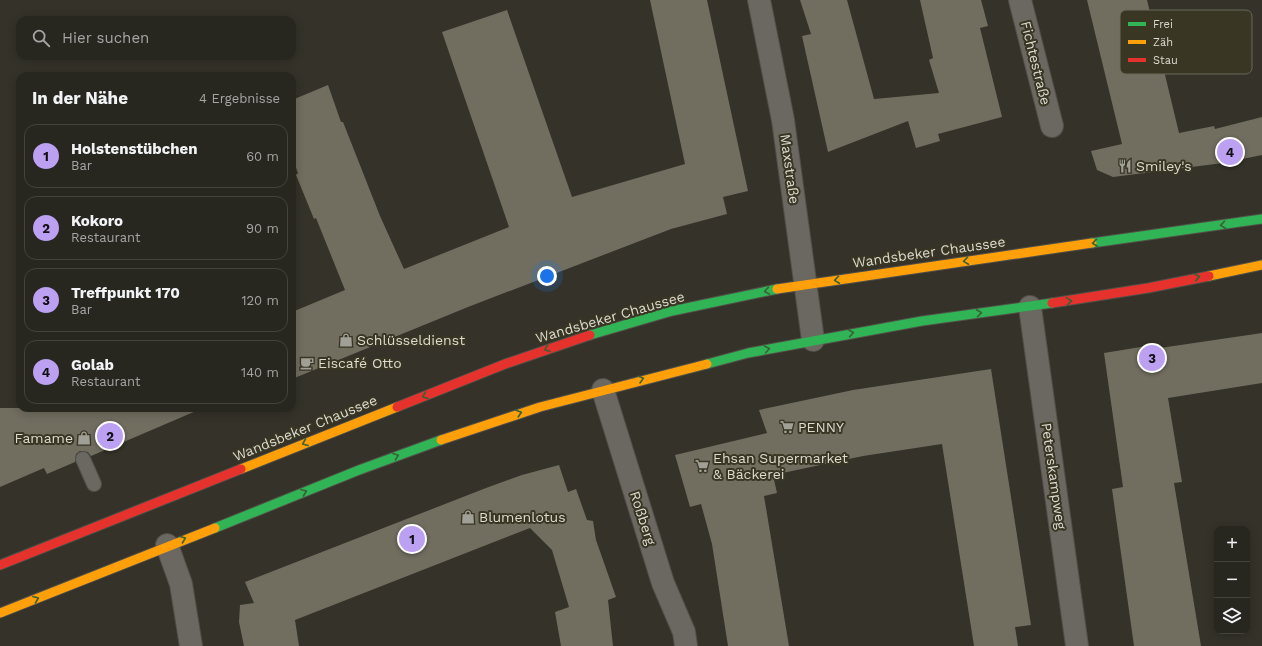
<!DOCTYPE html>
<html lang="de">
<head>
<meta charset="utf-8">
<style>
	:root { --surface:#27261f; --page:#33322c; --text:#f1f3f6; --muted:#a4a5a4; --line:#43433d; --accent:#bca0f2 }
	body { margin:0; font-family:"Work Sans",sans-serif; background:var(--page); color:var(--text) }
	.controls { position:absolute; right:12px; bottom:12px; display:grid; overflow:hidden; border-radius:8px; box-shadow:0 2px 10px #0003 }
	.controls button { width:36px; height:36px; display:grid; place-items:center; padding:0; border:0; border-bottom:1px solid var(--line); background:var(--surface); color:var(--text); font:20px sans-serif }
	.you { position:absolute; left:547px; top:276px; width:14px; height:14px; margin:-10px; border:3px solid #fff; border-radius:50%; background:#1a73e8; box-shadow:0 0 0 6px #1a73e833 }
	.badge { display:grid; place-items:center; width:26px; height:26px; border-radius:50%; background:var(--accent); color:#111; font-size:13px; font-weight:700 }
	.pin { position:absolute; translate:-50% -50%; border:2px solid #fff; box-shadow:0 1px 4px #0006 }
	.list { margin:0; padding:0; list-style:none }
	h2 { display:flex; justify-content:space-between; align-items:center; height:52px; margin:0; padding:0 16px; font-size:17px }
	h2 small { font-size:13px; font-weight:400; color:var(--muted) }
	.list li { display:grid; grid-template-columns:26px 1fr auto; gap:12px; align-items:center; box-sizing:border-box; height:64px; margin:0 8px 8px; padding:0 8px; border:1px solid var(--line); border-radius:12px }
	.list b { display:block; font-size:15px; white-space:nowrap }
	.list p { margin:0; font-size:13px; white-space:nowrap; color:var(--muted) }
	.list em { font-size:13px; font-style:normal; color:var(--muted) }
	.icon { flex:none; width:22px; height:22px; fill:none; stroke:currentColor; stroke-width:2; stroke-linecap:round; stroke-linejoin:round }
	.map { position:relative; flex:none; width:1262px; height:646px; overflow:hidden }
	.search { position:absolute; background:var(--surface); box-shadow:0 2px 10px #0003; left:16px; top:16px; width:280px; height:44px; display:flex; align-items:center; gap:10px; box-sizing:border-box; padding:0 14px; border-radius:12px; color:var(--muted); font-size:15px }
	.panel { position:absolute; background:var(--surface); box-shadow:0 2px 10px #0003; left:16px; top:72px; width:280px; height:340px; border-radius:12px }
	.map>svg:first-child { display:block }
</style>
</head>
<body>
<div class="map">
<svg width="1262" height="646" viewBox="0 0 1262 646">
	<rect width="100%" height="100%" fill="#343229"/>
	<g fill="#716e60">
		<path d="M650 0H707L748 191 723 197 727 214 671 229 468 307 292 379V312L345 290 316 218 314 219 296 175 298 173 292 157V100L328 85 341 122H343L380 216 404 269 509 227 442 32 507 10 572 197 685 164Z"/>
		<path d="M800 0H847L874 99 939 93 929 60 933 58 920 0H981L988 26 980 28 1002 117 938 134 940 141 916 148 908 121 828 152 802 36 811 34Z"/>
		<path d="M1087 0H1147L1179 133 1214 126 1215 129 1262 117V155L1223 163 1113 177 1097 170 1091 151 1122 144Z"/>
		<path d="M1262 333V383L1168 398 1182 482 1174 483 1201 646H1134L1112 489 1123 487 1104 353 1159 344 1160 348Z"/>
		<path d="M991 369 1031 625 1015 627 1018 646H974L942 444 863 456 773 475 777 493 764 496 789 646H728L712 544 701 504 690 507 675 455 767 433 759 410 853 390Z"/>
		<path d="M0 408H203L91 456 88 452 80 451 76 454 75 462 47 474 44 468 0 487Z"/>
		<path d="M559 465 568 492 576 489 587 520 593 521 596 540 616 597 608 600 613 646H561L555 612 569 607 552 550 530 528 295 620 299 646H244L239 622 240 605 254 603 245 582 486 488 522 475Z"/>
	</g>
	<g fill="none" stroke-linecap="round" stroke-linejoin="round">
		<g stroke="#515048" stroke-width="16">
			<path id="lane" d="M83 459 94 484"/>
		</g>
		<g stroke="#515048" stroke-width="24">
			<g id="street">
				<path d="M759 0 783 120 813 340"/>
				<path d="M1020 0 1052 126"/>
				<path d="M1030 307 1077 646"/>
				<path d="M603 390 663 583 684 632 686 646"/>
				<path d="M167 545 181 584 191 646"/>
			</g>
		</g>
		<g stroke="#515048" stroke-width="11">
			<g id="fast">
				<path d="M1092 243 1262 219"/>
				<path d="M590 335 672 311 777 289"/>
				<path d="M707 364 748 353 922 321 1052 303"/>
				<path d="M215 528 359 470 441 440"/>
			</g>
		</g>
		<g stroke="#515048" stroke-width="11">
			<g id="slow">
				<path d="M1209 276 1262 265"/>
				<path d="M777 289 1092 243"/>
				<path d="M441 440 540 407 707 364"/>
				<path d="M241 469 397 407"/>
				<path d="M0 613 215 528"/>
			</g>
		</g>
		<g stroke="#515048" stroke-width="11">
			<g id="jam">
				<path d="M1052 303 1148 288 1209 276"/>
				<path d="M397 407 505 364 590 335"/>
				<path d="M0 565 241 469"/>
			</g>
		</g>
		<use href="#lane" stroke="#6a6860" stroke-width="14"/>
		<use href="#street" stroke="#6a6860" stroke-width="22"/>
		<use href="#fast" stroke="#30b455" stroke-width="9"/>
		<use href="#slow" stroke="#ff9f0a" stroke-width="9"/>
		<use href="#jam" stroke="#e5322d" stroke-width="9"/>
	</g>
	<defs><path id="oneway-chevron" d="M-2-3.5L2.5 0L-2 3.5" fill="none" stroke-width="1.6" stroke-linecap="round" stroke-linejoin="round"/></defs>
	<g stroke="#366235">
		<use href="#oneway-chevron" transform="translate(1223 225) rotate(172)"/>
		<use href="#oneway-chevron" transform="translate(1095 243) rotate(172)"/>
		<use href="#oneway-chevron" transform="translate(966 261) rotate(172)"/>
		<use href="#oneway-chevron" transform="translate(1197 277) rotate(-12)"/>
		<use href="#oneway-chevron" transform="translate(837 280) rotate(172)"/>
		<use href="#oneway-chevron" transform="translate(767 291) rotate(170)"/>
		<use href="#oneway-chevron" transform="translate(1069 301) rotate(-9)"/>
		<use href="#oneway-chevron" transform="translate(979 313) rotate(-8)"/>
		<use href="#oneway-chevron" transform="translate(851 333) rotate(-10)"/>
		<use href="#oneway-chevron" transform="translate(547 349) rotate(160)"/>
		<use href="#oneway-chevron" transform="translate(767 349) rotate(-11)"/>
		<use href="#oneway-chevron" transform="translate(641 379) rotate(-15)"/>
		<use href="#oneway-chevron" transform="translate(425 396) rotate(158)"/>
		<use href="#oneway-chevron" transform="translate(519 413) rotate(-18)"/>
		<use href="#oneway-chevron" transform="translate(305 443) rotate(158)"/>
		<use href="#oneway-chevron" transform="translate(396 456) rotate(-20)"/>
		<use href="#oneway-chevron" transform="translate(304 492) rotate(-21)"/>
		<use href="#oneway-chevron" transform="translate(183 539) rotate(-21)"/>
		<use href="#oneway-chevron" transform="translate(36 599) rotate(-21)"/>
	</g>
	<defs>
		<g id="restaurant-bare" transform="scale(1.08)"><path d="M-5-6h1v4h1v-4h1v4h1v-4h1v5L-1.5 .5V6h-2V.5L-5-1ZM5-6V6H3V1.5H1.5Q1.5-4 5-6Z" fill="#a1a096" stroke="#393624" stroke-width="2.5" paint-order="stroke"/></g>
		<g id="shop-bare" transform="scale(1.08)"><path d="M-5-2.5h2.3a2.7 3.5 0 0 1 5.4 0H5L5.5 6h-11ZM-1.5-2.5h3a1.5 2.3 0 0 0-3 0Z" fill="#a1a096" stroke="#393624" stroke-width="2.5" paint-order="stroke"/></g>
		<g id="cafe-bare" transform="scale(1.08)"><path d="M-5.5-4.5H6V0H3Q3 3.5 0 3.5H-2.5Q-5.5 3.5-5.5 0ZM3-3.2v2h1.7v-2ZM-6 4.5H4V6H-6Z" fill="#a1a096" stroke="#393624" stroke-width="2.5" paint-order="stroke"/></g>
		<g id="supermarket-bare" transform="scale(1.08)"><path d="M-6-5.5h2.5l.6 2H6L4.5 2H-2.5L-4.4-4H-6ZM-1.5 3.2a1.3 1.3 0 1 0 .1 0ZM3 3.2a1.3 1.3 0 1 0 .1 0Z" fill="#a1a096" stroke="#393624" stroke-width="2.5" paint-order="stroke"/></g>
	</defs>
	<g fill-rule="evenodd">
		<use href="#restaurant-bare" x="1125" y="166"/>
		<use href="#shop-bare" x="346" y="340"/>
		<use href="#cafe-bare" x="307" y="363"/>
		<use href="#supermarket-bare" x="787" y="427"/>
		<use href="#shop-bare" x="84" y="438"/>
		<use href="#supermarket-bare" x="702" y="466"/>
		<use href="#shop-bare" x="468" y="517"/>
	</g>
	<g text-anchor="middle" stroke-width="4" stroke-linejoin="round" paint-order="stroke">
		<g font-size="14" fill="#dcdbd0" stroke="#393624">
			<text transform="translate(1036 63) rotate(76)" y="5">Fichtestraße</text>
			<text transform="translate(790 169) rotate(82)" y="5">Maxstraße</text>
			<text transform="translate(929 252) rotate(-8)" y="5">Wandsbeker Chaussee</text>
			<text transform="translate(610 317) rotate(-16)" y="5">Wandsbeker Chaussee</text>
			<text transform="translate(305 428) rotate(-22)" y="5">Wandsbeker Chaussee</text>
			<text transform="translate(1054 476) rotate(82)" y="5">Peterskampweg</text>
			<text transform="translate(643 518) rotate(72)" y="5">Roßberg</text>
		</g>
		<g font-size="14" fill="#dcdbd0" stroke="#393624" text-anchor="start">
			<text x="1136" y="171">Smiley's</text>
			<text x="357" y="345">Schlüsseldienst</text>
			<text x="318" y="368">Eiscafé Otto</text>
			<text x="798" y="432">PENNY</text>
			<text x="73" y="443" text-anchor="end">Famame</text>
			<text x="713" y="463">Ehsan Supermarket<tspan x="713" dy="16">&amp; Bäckerei</tspan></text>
			<text x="479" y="522">Blumenlotus</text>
		</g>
	</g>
	<rect x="1120" y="10" width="132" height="64" rx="6" fill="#393624" stroke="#6a6858" stroke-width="1"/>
	<rect x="1128" y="22" width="18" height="4" fill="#30b455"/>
	<rect x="1128" y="40" width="18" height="4" fill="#ff9f0a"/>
	<rect x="1128" y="58" width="18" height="4" fill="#e5322d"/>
	<g font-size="11" fill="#dcdbd0">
		<text x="1153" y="28">Frei</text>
		<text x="1153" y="46">Zäh</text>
		<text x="1153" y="64">Stau</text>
	</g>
</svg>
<div class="controls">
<button>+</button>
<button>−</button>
<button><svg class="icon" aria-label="layers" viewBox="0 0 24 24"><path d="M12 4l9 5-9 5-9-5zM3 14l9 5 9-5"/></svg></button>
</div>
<div class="you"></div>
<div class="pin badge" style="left:412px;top:539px">1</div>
<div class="pin badge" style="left:110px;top:436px">2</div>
<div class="pin badge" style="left:1152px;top:358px">3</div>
<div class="pin badge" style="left:1230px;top:152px">4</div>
<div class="search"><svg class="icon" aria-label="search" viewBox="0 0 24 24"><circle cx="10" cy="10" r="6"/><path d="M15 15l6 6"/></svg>Hier suchen</div>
<section class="panel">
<h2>In der Nähe<small>4 Ergebnisse</small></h2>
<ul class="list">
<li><span class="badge">1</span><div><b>Holstenstübchen</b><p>Bar</p></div><em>60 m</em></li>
<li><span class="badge">2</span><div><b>Kokoro</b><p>Restaurant</p></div><em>90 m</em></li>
<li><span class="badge">3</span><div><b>Treffpunkt 170</b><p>Bar</p></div><em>120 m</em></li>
<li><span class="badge">4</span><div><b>Golab</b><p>Restaurant</p></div><em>140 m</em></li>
</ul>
</section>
</div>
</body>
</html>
